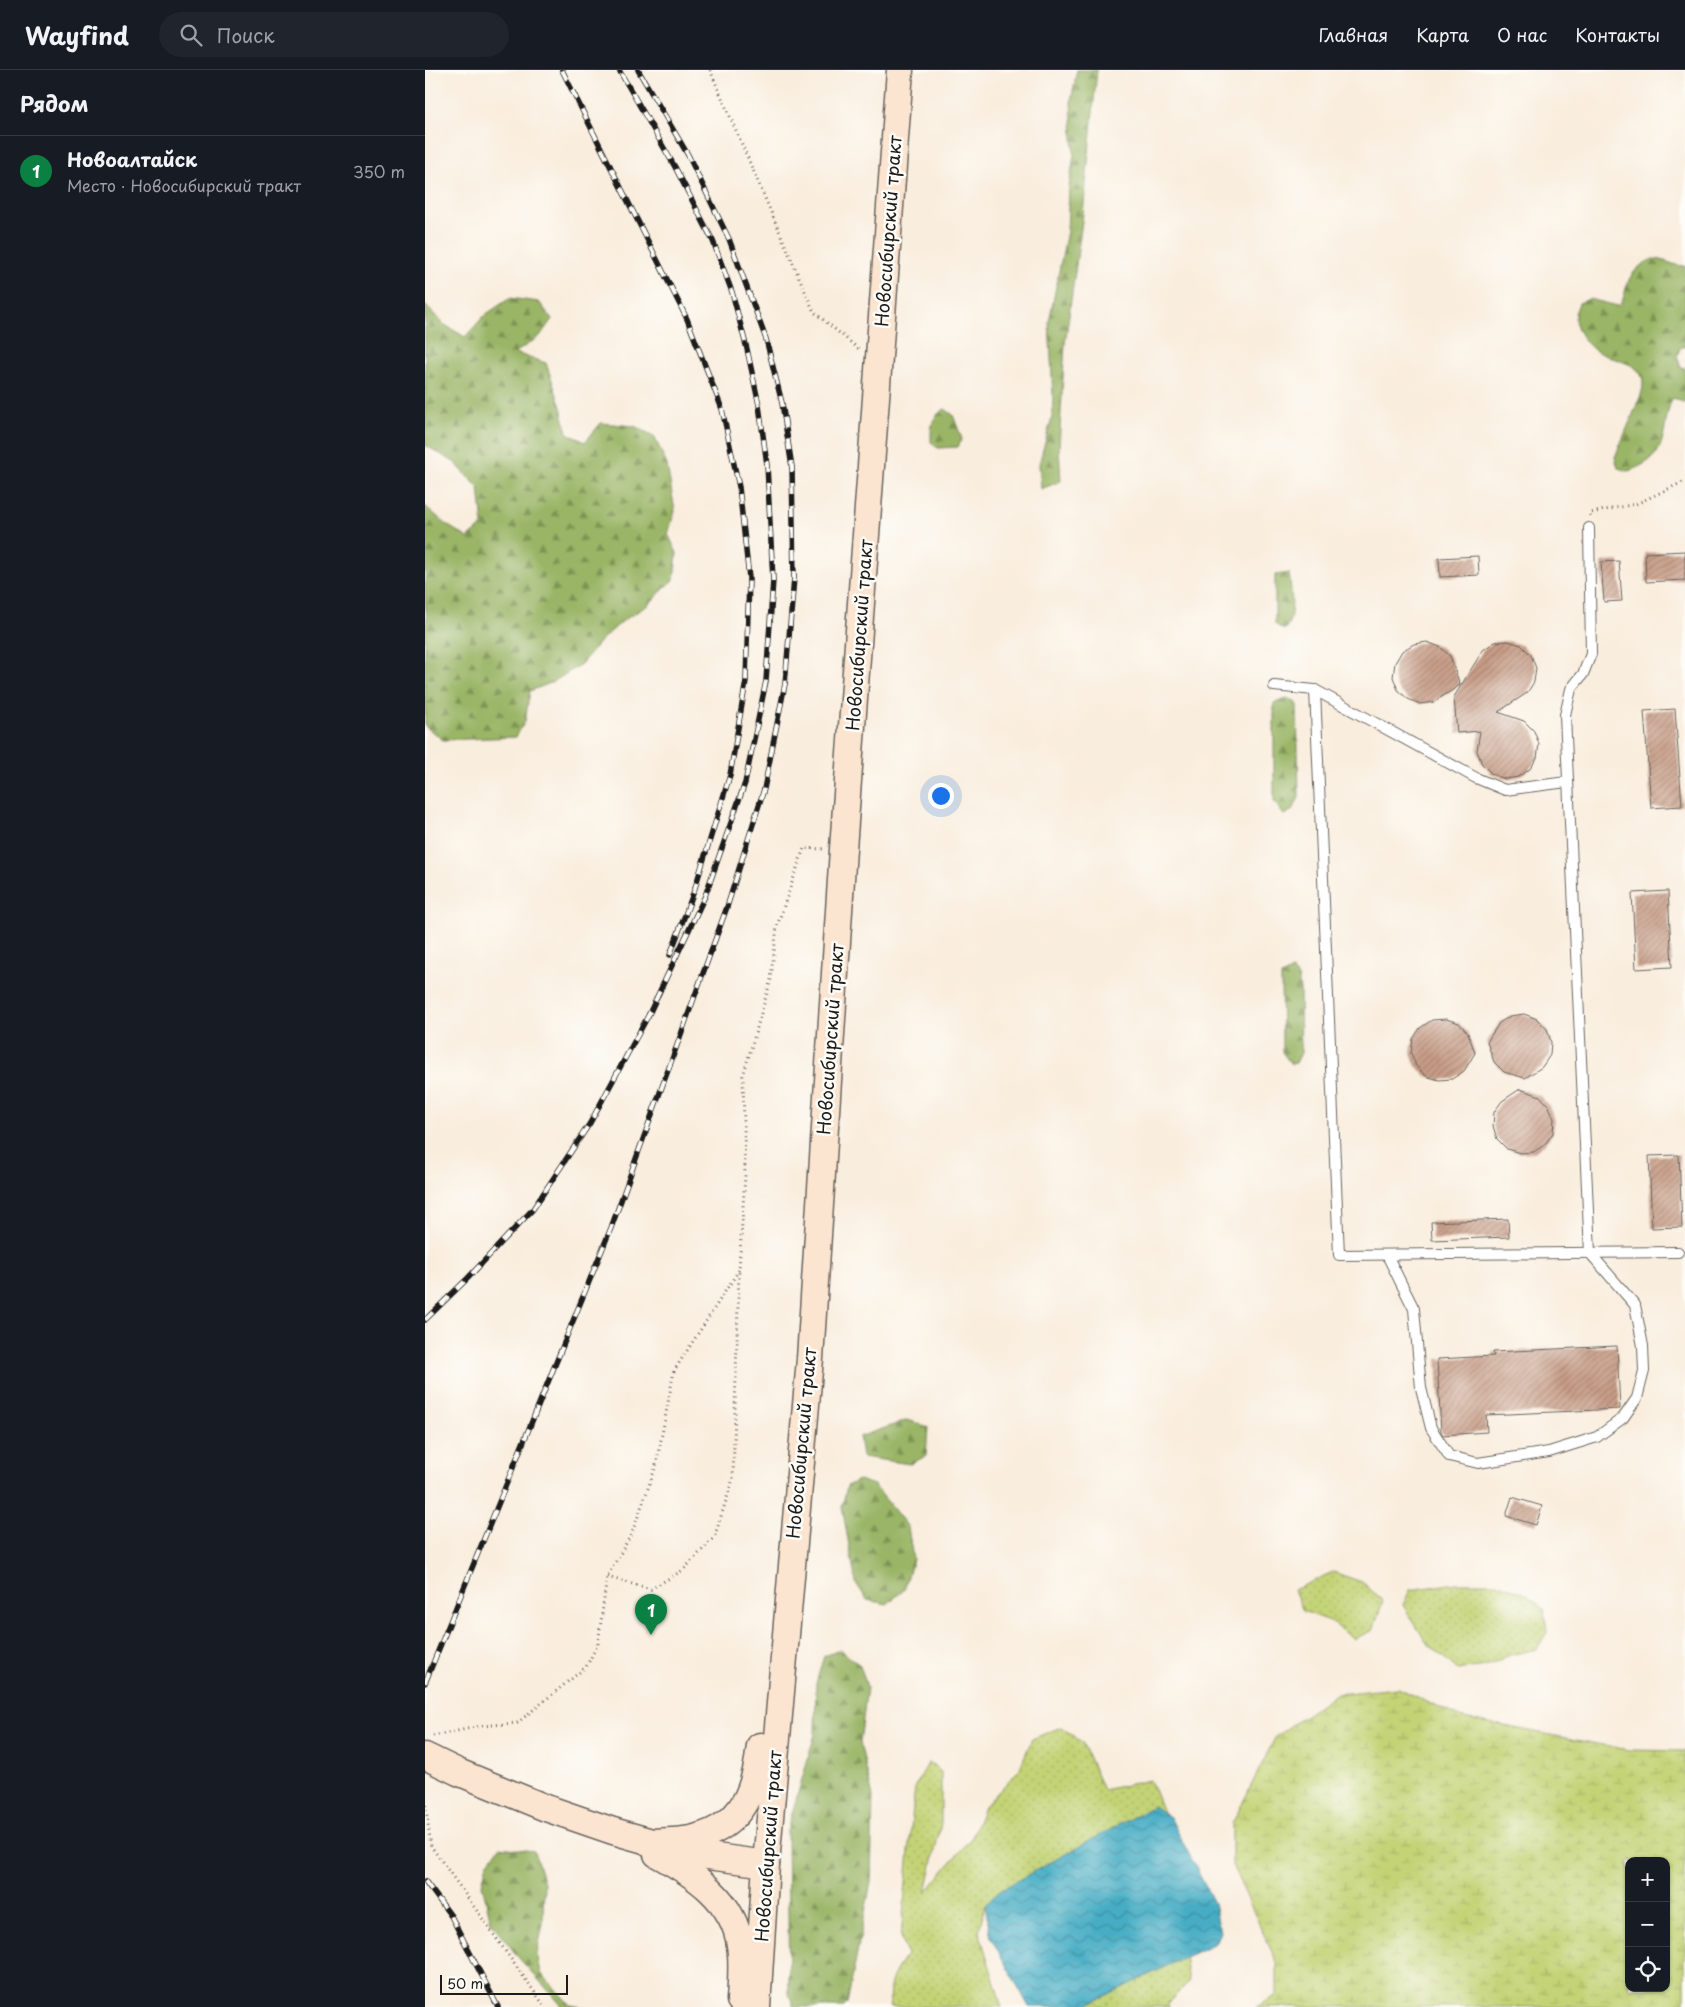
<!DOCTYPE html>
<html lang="ru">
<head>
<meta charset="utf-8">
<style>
	:root { --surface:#171b24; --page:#20242c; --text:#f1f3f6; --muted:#9ea1a6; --line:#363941; --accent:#0b8043 }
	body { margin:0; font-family:"Playpen Sans",sans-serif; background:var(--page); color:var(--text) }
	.controls { position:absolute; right:15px; bottom:15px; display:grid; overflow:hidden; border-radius:10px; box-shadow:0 1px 4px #0004 }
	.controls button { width:45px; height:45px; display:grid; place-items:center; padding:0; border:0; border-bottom:1px solid var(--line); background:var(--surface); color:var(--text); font:25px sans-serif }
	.scale { position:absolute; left:15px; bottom:12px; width:128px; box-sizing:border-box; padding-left:5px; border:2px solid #1c1c1c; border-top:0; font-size:14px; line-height:18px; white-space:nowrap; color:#1c1c1c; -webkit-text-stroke:4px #fdfcf7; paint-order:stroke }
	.you { position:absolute; left:515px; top:725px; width:18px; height:18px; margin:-12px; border:4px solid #fff; border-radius:50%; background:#1a73e8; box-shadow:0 0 0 8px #1a73e833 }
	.badge { display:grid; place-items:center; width:32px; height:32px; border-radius:50%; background:var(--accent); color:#fff; font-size:16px; font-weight:700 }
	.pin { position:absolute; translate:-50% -41px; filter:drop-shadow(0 1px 2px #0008) }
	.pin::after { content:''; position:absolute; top:26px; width:18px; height:15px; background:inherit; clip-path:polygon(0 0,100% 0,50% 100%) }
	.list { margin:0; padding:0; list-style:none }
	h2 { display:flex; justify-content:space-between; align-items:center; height:65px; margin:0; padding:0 20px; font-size:21px }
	h2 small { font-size:16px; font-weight:400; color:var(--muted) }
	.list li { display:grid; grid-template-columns:32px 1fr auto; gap:15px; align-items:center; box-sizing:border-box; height:70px; padding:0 20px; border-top:1px solid var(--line) }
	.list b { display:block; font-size:19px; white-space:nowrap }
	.list p { margin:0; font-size:16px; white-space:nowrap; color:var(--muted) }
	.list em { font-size:16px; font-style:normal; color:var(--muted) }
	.icon { flex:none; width:28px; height:28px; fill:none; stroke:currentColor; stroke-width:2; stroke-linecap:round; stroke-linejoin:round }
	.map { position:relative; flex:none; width:1260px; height:1937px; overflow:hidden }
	header { display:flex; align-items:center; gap:30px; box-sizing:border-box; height:70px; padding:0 25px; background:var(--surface); border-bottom:1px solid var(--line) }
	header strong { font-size:24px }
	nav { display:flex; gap:28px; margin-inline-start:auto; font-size:18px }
	.search { width:350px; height:45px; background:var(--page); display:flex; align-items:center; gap:12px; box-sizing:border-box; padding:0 18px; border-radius:28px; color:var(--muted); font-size:19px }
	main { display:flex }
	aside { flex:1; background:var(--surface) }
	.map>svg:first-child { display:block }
</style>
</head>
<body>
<header>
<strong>Wayfind</strong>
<div class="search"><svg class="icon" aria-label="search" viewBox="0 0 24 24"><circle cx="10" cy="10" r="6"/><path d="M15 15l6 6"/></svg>Поиск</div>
<nav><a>Главная</a><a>Карта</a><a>О нас</a><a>Контакты</a></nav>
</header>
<main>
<aside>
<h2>Рядом<small></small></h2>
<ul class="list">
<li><span class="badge">1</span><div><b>Новоалтайск</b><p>Место · Новосибирский тракт</p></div><em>350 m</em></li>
</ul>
</aside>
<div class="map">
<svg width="1260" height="1937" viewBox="0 0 1260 1937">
	<defs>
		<pattern id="grass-dots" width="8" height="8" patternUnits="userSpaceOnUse" patternTransform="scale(1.25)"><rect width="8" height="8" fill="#c3d375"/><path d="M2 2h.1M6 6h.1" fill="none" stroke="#a7b565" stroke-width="1.8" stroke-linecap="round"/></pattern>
		<pattern id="forest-firs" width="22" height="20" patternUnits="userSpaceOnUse" patternTransform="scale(1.25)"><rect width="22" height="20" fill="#9ab566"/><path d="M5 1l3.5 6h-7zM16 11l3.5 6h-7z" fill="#7d9253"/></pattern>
		<pattern id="wetland-marsh" width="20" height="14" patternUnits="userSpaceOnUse" patternTransform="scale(1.25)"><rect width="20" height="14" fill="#c3d375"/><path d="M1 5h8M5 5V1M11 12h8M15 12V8" fill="none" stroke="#a7b565"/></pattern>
		<pattern id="water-waves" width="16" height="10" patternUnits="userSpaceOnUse" patternTransform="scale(1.25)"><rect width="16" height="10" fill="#46adc5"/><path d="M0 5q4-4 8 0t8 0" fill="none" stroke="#3a8c9f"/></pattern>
		<pattern id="building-hatch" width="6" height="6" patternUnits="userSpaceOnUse" patternTransform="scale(1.25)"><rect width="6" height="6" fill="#c89d87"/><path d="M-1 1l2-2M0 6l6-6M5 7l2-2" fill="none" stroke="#a27f6e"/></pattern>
	</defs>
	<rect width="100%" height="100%" fill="#fdfcf7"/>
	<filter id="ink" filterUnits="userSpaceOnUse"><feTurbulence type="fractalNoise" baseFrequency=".02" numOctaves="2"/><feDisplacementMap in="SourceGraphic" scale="10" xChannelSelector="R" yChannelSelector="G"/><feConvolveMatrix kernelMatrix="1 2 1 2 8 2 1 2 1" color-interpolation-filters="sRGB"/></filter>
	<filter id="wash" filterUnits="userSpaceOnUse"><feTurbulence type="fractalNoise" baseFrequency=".0096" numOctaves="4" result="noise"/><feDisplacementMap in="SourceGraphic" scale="20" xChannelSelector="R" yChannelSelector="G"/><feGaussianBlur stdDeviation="1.12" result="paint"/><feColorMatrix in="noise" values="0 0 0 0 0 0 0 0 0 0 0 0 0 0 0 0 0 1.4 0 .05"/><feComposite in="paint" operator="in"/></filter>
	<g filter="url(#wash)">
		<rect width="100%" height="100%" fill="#f9eddd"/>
		<g fill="url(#grass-dots)" stroke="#707848">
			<path d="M908 1502 937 1512 958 1531 948 1560 929 1569 905 1551 878 1541 869 1520Z"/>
			<path d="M1032 1513H1072L1101 1524 1119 1539 1122 1562 1112 1579 1085 1585 1061 1596 1033 1600 1001 1572 978 1535 985 1520Z"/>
			<path d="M636 1657 657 1672 678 1720 725 1710 738 1742 764 1912 743 1933 744 1937H620L560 1835 554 1861 577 1937H466C461 1914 469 1902 482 1885L476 1867 490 1716 504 1692 516 1702V1753L501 1822 547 1767 559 1737 594 1700 607 1669Z"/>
		</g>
		<g fill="url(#forest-firs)" stroke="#5b6841">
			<path d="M652 0H672L658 144 640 274 634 377 636 411 616 419 614 394 627 347 628 326 624 252 642 161 644 117 649 85 646 31Z"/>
			<path d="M1228 189C1240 189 1248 196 1260 196V276L1255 278 1252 287 1256 297 1260 298V333L1248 328C1244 334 1244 339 1242 346 1237 377 1235 390 1203 401L1193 398 1190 387 1216 325C1226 294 1197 293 1177 284 1163 279 1149 259 1150 244 1151 240 1153 236 1154 233L1164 229 1193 236C1199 230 1199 226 1201 218 1205 203 1215 194 1228 189Z"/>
			<path d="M85 228 114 232 127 249 115 266 90 283 121 293 136 337 142 363 160 372 176 353 209 356 229 366 242 395 250 441 243 464 252 483 249 509 223 535 199 550 176 570 156 594 128 612 105 621 100 651 91 667 18 670 0 656V555L2 551 0 529V436L22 455 43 468 58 455 54 418 29 392 0 375V235L20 255 40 267 60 245Z"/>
			<path d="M520 339 528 345 537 369 533 377 513 378 506 372C506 358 506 346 520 339Z"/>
			<path d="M864 503C866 520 871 548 859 560L850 554V505Z"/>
			<path d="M862 629 869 631 872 635 874 727 868 740 859 745 849 732V633Z"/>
			<path d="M867 900 873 907 875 919 876 983 871 993 866 994 857 982 856 906Z"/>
			<path d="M483 1350 503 1357 501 1386 485 1394 437 1387 434 1367Z"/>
			<path d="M433 1410 449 1415 483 1457 488 1489 479 1520 462 1534 442 1530 431 1513 417 1437 422 1416Z"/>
			<path d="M415 1580 435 1595 442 1617 435 1673 448 1727 446 1812 422 1934 419 1937H369L364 1924 362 1761 390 1664 391 1613 399 1586Z"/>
			<path d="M75 1777 109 1781 119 1813 118 1854 112 1883 116 1903 145 1935 156 1937H138L93 1887 66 1852 57 1814 62 1793Z"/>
		</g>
		<path fill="url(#wetland-marsh)" stroke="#707848" fill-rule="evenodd" d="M973 1618 1038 1648 1203 1680 1260 1681V1937H831L852 1925V1893L807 1795V1754L851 1666 911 1624ZM1204 1791H1241V1918H1204Z"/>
		<path fill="url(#water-waves)" stroke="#316470" d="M728 1736 745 1747 789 1833 795 1862 790 1873 657 1937H604L566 1868 560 1835 577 1819Z"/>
		<g id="blocks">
			<g fill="url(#building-hatch)">
				<path d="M1260 481V510L1221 512 1220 483Z"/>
				<path d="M1053 486 1054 505 1015 507 1014 488Z"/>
				<path d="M1194 491 1197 531 1179 532 1176 492Z"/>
				<path d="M1083 571 1096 575 1106 585 1111 598 1109 612 1102 623 1073 642 1099 651 1109 661 1114 674 1112 688 1105 699 1093 707 1080 709 1067 704 1057 694 1052 681 1055 661 1032 663 1029 627 1058 580 1070 572Z"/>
				<path d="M1002 572 1015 577 1025 586 1035 615 1009 632 995 634 983 629 973 620 968 607 970 593 977 581 989 574Z"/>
				<path d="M1250 639 1257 736 1226 738 1219 641Z"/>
				<path d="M1243 821 1247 897 1211 899 1207 823Z"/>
				<path d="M1099 944 1112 949 1122 959 1126 972 1125 985 1117 997 1100 1008 1079 1002 1069 992 1062 972 1074 953 1085 946Z"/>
				<path d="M1021 949 1034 953 1043 963 1050 983 1039 1001 1027 1009 1014 1010 1001 1006 991 996 986 983 988 969 995 958 1007 950Z"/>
				<path d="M1095 1019 1115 1026 1124 1036 1129 1049 1128 1063 1120 1074 1109 1082 1095 1083 1082 1079 1072 1069 1068 1056 1069 1042 1077 1031Z"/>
				<path d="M1254 1085 1257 1157 1227 1158 1224 1086Z"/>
				<path d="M1083 1149 1084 1167 1007 1170 1006 1152Z"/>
				<path d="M1192 1276 1195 1339 1061 1345 1062 1362 1018 1365 1016 1362 1012 1289 1069 1286 1068 1282Z"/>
				<path d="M1087 1427 1117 1436 1111 1455 1081 1446Z"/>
			</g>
		</g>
	</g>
	<g filter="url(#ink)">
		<use href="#blocks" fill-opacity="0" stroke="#696560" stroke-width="1"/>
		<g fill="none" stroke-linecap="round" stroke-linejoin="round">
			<g stroke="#696560" stroke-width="12">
				<g id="lane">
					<path d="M849 616 890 620 1051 708 1080 720 1142 712"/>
					<path d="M890 620 914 1185 1253 1182"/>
					<path d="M962 1185 989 1239 996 1318 1006 1358 1024 1386 1053 1393 1124 1382 1172 1367 1198 1348 1212 1328 1219 1301 1218 1276 1210 1235 1165 1183 1140 645 1146 619 1158 604 1166 584 1164 458"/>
				</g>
			</g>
			<g stroke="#696560" stroke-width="29">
				<g id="secondary">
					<path d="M0 1686 33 1702 121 1738 188 1761 269 1784 341 1794"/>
					<path d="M223 1772C239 1771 258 1772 273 1767 319 1754 330 1719 335 1676"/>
					<path d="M232 1784C269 1804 309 1830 315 1875 318 1893 316 1911 315 1930"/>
					<path d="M332 1937 341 1794 385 1289 418 779 475 0"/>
				</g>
			</g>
			<g stroke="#696560" stroke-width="3" stroke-dasharray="1 4" stroke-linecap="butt">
				<path d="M285 0 389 242 435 280"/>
				<path d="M1165 446V443L1211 434 1260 411"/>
				<path d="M182 1507 226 1519 258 1500 289 1468 308 1409 314 1200"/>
				<path d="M8 1666 56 1656 92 1653 161 1597 173 1574 182 1507 207 1463 231 1396 249 1301 314 1200 320 1105 318 1006 346 909 352 856 379 778 398 779"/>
				<path d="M0 1730 6 1776 120 1937"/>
			</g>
			<use href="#lane" stroke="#fff" stroke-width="10"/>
			<use href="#secondary" stroke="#fce5d0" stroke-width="26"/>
			<g stroke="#1c1c1c" stroke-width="5.5">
				<g id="rail">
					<path d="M137 0 262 249 297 339 314 417 324 508 321 611 305 705 269 821 245 885"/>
					<path d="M0 1250 43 1208 108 1139 165 1053 223 946 280 826 320 713 341 611 348 510 342 395 334 335 322 279 307 222 288 171 250 97 194 0"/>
					<path d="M0 1613 186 1158 302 837 339 719 360 614 369 508 367 397 357 333 341 269 304 169 263 85 213 0"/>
					<path d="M0 1811 26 1846 73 1937"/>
				</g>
			</g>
			<use href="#rail" stroke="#fdfcf7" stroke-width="4" stroke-dasharray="11" stroke-linecap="butt"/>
		</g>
	</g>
	<g text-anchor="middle" stroke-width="5" stroke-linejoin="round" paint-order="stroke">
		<g font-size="18" fill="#1c1c1c" stroke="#fdfcf7">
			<text transform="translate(464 161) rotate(-86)" y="6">Новосибирский тракт</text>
			<text transform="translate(435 565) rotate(-86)" y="6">Новосибирский тракт</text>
			<text transform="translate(406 969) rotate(-86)" y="6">Новосибирский тракт</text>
			<text transform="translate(377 1373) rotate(-85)" y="6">Новосибирский тракт</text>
			<text transform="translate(344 1776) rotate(-86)" y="6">Новосибирский тракт</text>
		</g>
	</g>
</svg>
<div class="controls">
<button>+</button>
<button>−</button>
<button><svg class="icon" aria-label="locate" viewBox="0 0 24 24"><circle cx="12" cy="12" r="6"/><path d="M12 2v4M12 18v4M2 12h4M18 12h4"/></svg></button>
</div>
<div class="scale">50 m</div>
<div class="you"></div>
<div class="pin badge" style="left:226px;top:1565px">1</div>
</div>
</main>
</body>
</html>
